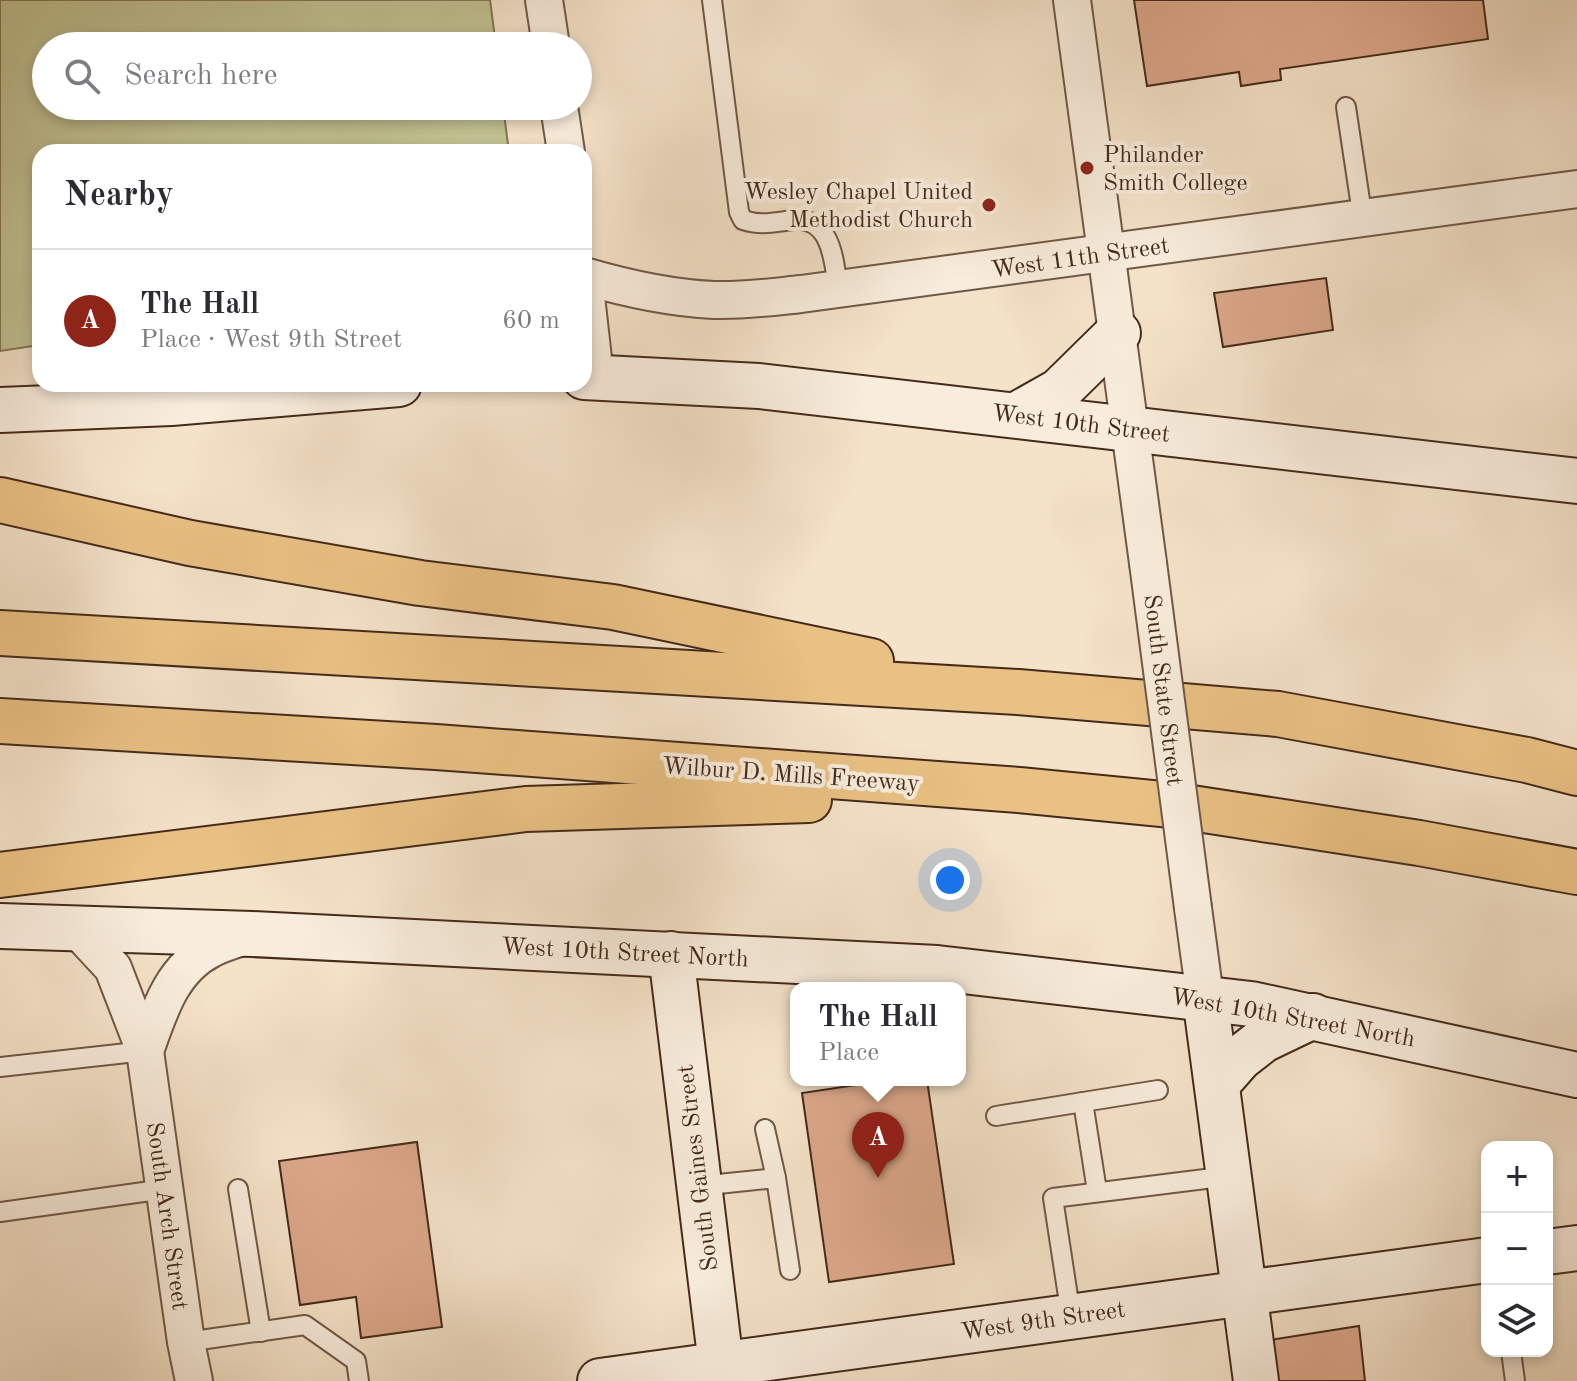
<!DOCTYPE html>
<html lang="en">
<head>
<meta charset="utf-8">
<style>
	:root { --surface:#fff; --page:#f2f2f3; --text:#2b2b33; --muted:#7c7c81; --line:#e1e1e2; --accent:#8f2418 }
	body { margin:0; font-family:"Old Standard TT",serif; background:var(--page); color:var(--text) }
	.controls { position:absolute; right:24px; bottom:24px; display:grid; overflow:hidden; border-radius:16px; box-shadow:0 4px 12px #0003 }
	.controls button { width:72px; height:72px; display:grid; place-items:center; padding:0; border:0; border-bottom:2px solid var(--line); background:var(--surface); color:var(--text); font:40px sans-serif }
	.you { position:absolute; left:950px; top:880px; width:28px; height:28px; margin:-20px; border:6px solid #fff; border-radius:50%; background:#1a73e8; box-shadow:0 0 0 12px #1a73e833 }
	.badge { display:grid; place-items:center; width:52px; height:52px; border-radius:50%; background:var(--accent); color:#fff; font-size:26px; font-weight:700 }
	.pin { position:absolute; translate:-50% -66px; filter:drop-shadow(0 2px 4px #0008) }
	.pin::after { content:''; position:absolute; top:42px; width:28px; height:24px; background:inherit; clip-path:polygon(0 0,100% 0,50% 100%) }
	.popup { position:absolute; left:790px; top:982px; width:176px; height:104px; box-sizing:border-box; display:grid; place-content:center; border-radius:16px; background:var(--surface); filter:drop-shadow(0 2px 6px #0005); font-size:26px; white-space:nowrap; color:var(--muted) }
	.popup b { font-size:30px; color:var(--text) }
	.popup::after { content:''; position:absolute; left:50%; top:100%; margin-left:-16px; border:16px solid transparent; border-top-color:var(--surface) }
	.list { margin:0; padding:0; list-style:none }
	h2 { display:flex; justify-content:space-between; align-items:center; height:104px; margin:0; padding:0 32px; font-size:34px }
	h2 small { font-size:26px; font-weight:400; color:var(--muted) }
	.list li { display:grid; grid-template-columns:52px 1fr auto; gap:24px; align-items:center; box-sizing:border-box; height:144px; padding:0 32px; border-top:2px solid var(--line) }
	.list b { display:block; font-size:30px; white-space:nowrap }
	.list p { margin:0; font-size:26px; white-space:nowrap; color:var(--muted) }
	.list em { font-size:26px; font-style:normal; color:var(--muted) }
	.icon { flex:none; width:44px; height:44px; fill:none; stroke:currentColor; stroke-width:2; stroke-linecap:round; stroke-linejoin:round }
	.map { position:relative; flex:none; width:1577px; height:1381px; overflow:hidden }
	.search { position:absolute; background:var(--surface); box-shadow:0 4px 12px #0003; left:32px; top:32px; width:560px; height:88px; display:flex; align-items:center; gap:20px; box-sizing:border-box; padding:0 28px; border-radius:44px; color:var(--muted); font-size:30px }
	.panel { position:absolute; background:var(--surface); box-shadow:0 4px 12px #0003; left:32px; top:144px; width:560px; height:248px; border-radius:24px }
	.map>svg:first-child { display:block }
</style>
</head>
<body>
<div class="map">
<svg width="1577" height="1381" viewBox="0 0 1577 1381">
	<rect width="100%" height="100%" fill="#f4e2c9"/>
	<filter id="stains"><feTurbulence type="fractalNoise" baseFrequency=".0025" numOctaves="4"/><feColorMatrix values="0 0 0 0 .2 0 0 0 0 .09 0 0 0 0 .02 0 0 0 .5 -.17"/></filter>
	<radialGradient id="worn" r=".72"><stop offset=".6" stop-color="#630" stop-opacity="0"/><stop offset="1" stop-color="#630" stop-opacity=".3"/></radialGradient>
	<path fill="#c1c293" stroke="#837656" stroke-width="2" d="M0 0H490L496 46H46V106H503L509 152H40V345L0 351Z"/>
	<g fill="#dba78a" stroke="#452a1a" stroke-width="2">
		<path d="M1134 0H1483L1488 39 1280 69 1281 80 1241 86 1239 72 1147 86Z"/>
		<path d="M1326 278 1333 330 1223 347 1214 293Z"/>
		<path d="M889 1080H927L954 1264 829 1282 802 1093Z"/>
		<path d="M417 1142 442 1327 361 1338 356 1297 300 1305 279 1161Z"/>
		<path d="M1359 1326 1365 1381H1270L1264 1341Z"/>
	</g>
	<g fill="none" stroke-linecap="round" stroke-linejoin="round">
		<g stroke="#715846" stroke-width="22">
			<g id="lane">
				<path d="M712 0 739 212 743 220C761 226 775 222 793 220 832 217 834 261 838 289"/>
				<path d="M1346 107 1363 220"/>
				<path d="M0 1067 145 1051"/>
				<path d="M996 1116 1083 1102"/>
				<path d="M765 1129 776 1178"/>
				<path d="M699 1186 776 1178 790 1270"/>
				<path d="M238 1189 261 1332"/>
				<path d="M1097 1191 1083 1102 1158 1090"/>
				<path d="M0 1212 165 1189"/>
				<path d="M1071 1316 1053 1198 1229 1176"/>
				<path d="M186 1342 305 1325 356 1361 359 1381"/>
				<path d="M1511 1351 1515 1381"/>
			</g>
		</g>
		<g stroke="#715846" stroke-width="40">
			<g id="street">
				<path d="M544 0 551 46"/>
				<path d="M1072 0 1148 563"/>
				<path d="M559 106 566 152"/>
				<path d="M584 276C625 288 670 298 714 300 743 301 772 297 801 294L1577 189"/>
				<path d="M584 279 595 376"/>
				<path d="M1193 908 1205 997"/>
				<path d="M76 928 113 968 145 1051 186 1342 194 1381"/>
				<path d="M145 1051C159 1012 171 969 211 949 222 943 234 940 246 936"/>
			</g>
		</g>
		<g stroke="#452a1a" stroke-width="48">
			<g id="secondary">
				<path d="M584 377 759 386 1577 481"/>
				<path d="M0 410 171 403 399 384"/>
				<path d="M1018 414 1059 391 1118 333"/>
				<path d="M0 926 252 934 937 968 1251 1004 1577 1075"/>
				<path d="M671 954 723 1381"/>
				<path d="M1205 997 1256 1381"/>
				<path d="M1217 1084 1240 1058 1263 1040 1313 1016"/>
				<path d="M1547 1252 1577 1248"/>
				<path d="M600 1381 1487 1260"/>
			</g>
		</g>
		<g stroke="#452a1a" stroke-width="48">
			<g id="highway">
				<path d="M0 500 190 543 420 583 613 607 871 661"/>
				<path d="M0 633 1018 692 1278 714 1527 760 1577 773"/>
				<path d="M0 721 436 747 1019 790 1172 805 1419 843 1577 872"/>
				<path d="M0 875 526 809 809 800"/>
			</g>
		</g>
		<use href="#lane" stroke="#f8ecdc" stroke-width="18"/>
		<use href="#street" stroke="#f8ecdc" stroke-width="36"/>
		<use href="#secondary" stroke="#f8ecdc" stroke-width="44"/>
		<use href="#highway" stroke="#eac184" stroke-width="44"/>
		<g stroke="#715846" stroke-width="40" stroke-linecap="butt">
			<path id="street-bridge" d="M1148 563 1193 908"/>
		</g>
		<use href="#street-bridge" stroke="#f8ecdc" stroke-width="36"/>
	</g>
	<g fill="#8f2418" stroke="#f8ecdc" stroke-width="3">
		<circle cx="1087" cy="168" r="8"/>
		<circle cx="989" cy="205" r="8"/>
	</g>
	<g text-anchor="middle" stroke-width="8" stroke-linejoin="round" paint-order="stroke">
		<g font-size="24" fill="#452a1a" stroke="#f8ecdc" text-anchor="start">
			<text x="1103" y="162">Philander<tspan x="1103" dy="28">Smith College</tspan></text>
			<text x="973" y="199" text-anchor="end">Wesley Chapel United<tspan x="973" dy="28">Methodist Church</tspan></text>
		</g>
		<g font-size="24" fill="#452a1a" stroke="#f8ecdc">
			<text transform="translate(1080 257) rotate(-8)" y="8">West 11th Street</text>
			<text transform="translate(1081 423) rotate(7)" y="8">West 10th Street</text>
			<text transform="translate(1164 690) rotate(83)" y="8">South State Street</text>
			<text transform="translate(791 774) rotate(4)" y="8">Wilbur D. Mills Freeway</text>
			<text transform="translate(625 952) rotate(3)" y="8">West 10th Street North</text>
			<text transform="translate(1293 1017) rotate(10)" y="8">West 10th Street North</text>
			<text transform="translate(697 1168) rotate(-97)" y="8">South Gaines Street</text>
			<text transform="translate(168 1216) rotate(82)" y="8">South Arch Street</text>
			<text transform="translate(1043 1320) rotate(-8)" y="8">West 9th Street</text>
		</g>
	</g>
	<rect width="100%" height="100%" filter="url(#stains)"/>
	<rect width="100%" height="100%" fill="url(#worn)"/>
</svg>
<div class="controls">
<button>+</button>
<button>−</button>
<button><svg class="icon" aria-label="layers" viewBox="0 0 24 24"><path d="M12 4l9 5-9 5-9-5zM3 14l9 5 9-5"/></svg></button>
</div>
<div class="you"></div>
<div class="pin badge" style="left:878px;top:1178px">A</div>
<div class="popup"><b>The Hall</b>Place</div>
<div class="search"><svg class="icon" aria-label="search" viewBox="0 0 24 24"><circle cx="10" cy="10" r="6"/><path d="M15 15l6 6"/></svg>Search here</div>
<section class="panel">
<h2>Nearby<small></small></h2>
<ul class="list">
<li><span class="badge">A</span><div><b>The Hall</b><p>Place · West 9th Street</p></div><em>60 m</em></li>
</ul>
</section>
</div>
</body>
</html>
